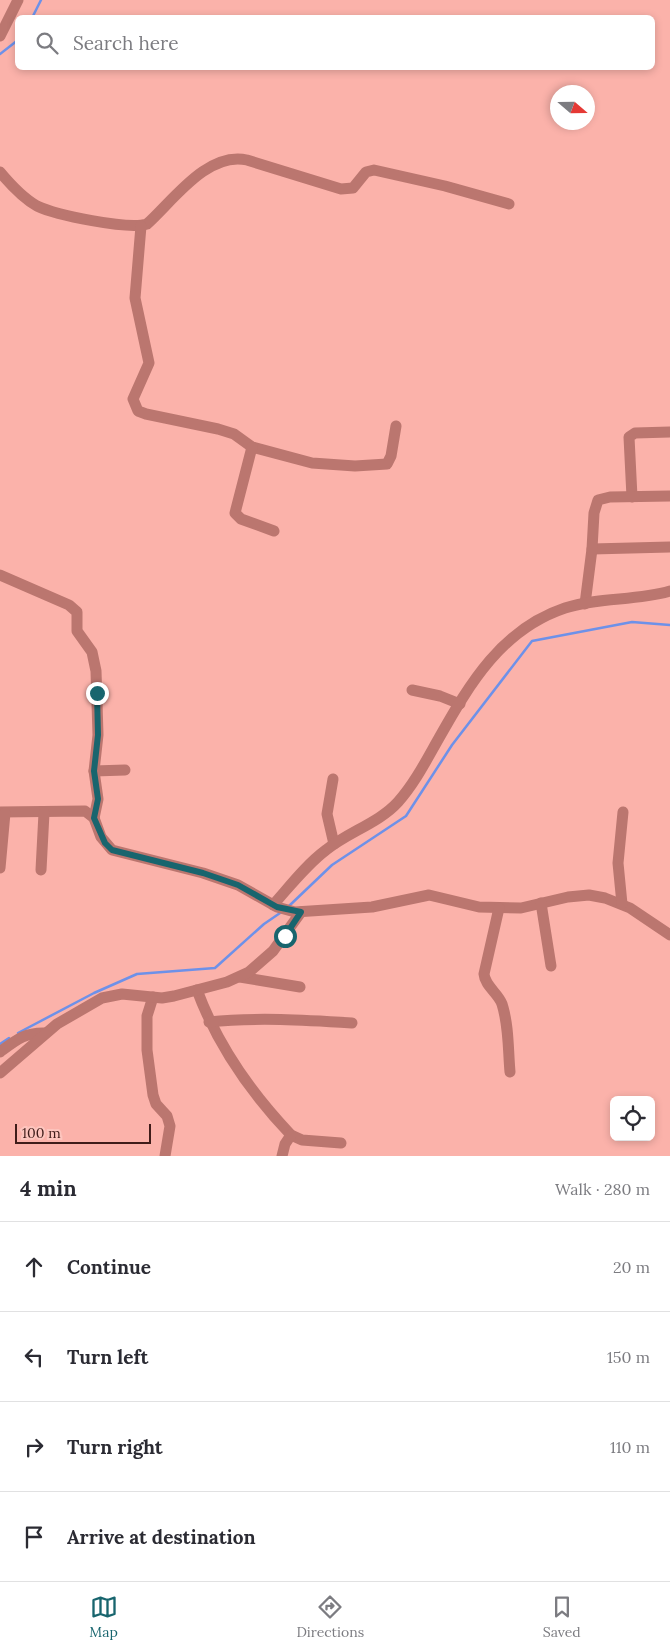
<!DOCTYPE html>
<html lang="en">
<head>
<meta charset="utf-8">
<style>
	:root { --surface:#fff; --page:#f2f2f3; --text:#2b2b33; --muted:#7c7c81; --line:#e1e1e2; --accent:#18656e }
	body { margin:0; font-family:Lora,serif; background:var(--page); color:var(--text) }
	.controls { position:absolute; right:15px; bottom:15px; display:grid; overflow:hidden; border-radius:8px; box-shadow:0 2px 8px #0003 }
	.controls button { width:45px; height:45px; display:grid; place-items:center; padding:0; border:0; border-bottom:1px solid var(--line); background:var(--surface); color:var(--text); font:25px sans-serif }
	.compass { position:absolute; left:550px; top:85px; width:45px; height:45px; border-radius:50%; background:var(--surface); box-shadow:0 2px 8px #0003; rotate:110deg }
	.scale { position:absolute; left:15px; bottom:12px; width:136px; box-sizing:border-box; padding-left:5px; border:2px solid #3f1c19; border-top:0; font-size:14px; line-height:18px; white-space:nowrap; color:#3f1c19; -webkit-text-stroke:4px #fdc5be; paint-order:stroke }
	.stop { position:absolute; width:15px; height:15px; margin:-11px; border:4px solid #18656e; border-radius:50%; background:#fff }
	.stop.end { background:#18656e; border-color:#fff; box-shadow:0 1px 5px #0008 }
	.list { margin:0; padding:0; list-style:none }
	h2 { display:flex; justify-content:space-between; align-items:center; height:65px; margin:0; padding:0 20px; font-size:21px }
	h2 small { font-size:16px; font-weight:400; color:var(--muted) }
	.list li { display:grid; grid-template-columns:32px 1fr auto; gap:15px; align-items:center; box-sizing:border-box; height:90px; padding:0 20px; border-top:1px solid var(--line) }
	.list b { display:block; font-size:19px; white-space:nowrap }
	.list em { font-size:16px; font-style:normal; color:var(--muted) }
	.icon { flex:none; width:28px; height:28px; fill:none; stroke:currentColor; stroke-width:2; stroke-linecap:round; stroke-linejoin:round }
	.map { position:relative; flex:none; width:670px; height:1156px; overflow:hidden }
	.search { position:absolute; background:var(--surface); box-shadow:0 2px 8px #0003; left:15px; right:15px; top:15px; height:55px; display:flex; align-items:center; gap:12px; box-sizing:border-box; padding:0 18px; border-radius:8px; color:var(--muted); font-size:19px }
	.sheet { height:425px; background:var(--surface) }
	nav { display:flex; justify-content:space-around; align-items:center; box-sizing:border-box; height:70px; border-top:1px solid var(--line); background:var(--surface); font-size:14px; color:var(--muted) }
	nav a { display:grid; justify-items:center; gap:2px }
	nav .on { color:var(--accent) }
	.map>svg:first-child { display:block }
</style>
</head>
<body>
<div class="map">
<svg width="670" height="1156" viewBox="0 0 670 1156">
	<rect width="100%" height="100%" fill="#fbb2aa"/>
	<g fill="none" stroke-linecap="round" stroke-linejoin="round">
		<g stroke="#6d91e9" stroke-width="2.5">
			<path d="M32 18 41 0"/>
			<path d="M0 54 18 40"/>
			<path d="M289 906 332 865 406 816 452 745 532 641 632 622 670 625"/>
			<path d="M18 1033 94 993 137 974 215 968 264 924 283 911"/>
			<path d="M0 1044 9 1038"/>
		</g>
		<g stroke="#bb766f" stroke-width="11">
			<path d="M0 36 18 0"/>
			<path d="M0 172C10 184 23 198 37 206 56 215 128 230 147 224 172 202 207 151 247 160L341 189 353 188 366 172 374 170 445 186 509 204"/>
			<path d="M141 226 135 298 149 363 133 399 138 411 146 414 218 429 234 434 252 447 312 463 355 466 387 464 391 456 396 426"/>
			<path d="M252 447 235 513 241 519 274 531"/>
			<path d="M632 497 629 437 635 433 670 432"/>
			<path d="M592 549 670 547"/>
			<path d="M0 575 69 605 77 612V631L92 652 96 671 98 735 94 771 98 799 94 818"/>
			<path d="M585 604 592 549 594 513 598 500 610 497 670 496"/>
			<path d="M412 690 440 696 460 704"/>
			<path d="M94 771 125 770"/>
			<path d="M333 779 327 814 334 844"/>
			<path d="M0 812 85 811 94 818 101 837 112 850 203 873 238 885 277 907 295 912 372 907 429 895 479 907 521 908 568 897 589 895 605 898 630 908 670 935"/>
			<path d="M0 868 5 813"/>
			<path d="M41 870 44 813"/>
			<path d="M541 903 551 966"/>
			<path d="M622 904 618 863 623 812"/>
			<path d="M273 905C290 886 306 865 326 850 348 832 379 823 398 802 415 783 427 759 439 738 470 683 502 629 565 608 599 597 636 601 670 591"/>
			<path d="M499 908 484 974C485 986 498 993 502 1004 509 1026 508 1050 510 1072"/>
			<path d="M240 977 300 987"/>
			<path d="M197 990C217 1044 251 1093 291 1135L302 1140 341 1143"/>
			<path d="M153 997 147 1016V1050L153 1095 156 1104 167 1116 170 1126 165 1156"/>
			<path d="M209 1022C256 1017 305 1020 352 1023"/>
			<path d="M0 1052C16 1040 25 1032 46 1033"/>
			<path d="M0 1073 57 1024 102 998 122 994 162 998 174 996 227 982 249 972 273 951 301 912"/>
			<path d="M282 1156 285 1144 291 1135"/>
		</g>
	</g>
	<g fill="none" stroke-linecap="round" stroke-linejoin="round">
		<path stroke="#18656e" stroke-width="6" d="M97 693 98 735 94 771 98 799 94 818 105 843 112 850 203 873 238 885 277 907 301 912 285 936"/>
	</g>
</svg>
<div class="controls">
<button><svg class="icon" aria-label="locate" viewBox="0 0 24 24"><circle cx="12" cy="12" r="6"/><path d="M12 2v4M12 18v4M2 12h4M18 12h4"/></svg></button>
</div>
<svg class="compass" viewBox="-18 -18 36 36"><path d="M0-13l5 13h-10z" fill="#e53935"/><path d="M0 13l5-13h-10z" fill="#7c7c81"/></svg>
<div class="scale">100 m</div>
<div class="stop" style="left:285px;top:936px"></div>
<div class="stop end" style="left:97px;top:693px"></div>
<div class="search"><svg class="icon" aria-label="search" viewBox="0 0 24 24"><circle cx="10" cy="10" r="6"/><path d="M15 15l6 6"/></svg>Search here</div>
</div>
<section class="sheet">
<h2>4 min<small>Walk · 280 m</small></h2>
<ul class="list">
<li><svg class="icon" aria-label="ahead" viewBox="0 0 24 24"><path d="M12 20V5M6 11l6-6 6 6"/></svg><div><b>Continue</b></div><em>20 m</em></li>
<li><svg class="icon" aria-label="left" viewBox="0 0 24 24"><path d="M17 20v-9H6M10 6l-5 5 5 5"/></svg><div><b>Turn left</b></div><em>150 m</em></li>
<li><svg class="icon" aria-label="right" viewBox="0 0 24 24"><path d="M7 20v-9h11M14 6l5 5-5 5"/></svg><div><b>Turn right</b></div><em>110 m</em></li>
<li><svg class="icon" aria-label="arrive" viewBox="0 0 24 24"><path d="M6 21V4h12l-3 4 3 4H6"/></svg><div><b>Arrive at destination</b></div></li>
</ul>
</section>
<nav>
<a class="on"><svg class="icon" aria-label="map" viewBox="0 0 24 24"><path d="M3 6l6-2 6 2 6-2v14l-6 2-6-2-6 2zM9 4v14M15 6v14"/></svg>Map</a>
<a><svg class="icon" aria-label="directions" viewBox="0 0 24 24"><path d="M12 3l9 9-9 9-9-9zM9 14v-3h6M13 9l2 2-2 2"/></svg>Directions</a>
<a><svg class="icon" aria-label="saved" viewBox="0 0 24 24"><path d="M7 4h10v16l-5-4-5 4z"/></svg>Saved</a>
</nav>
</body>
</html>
